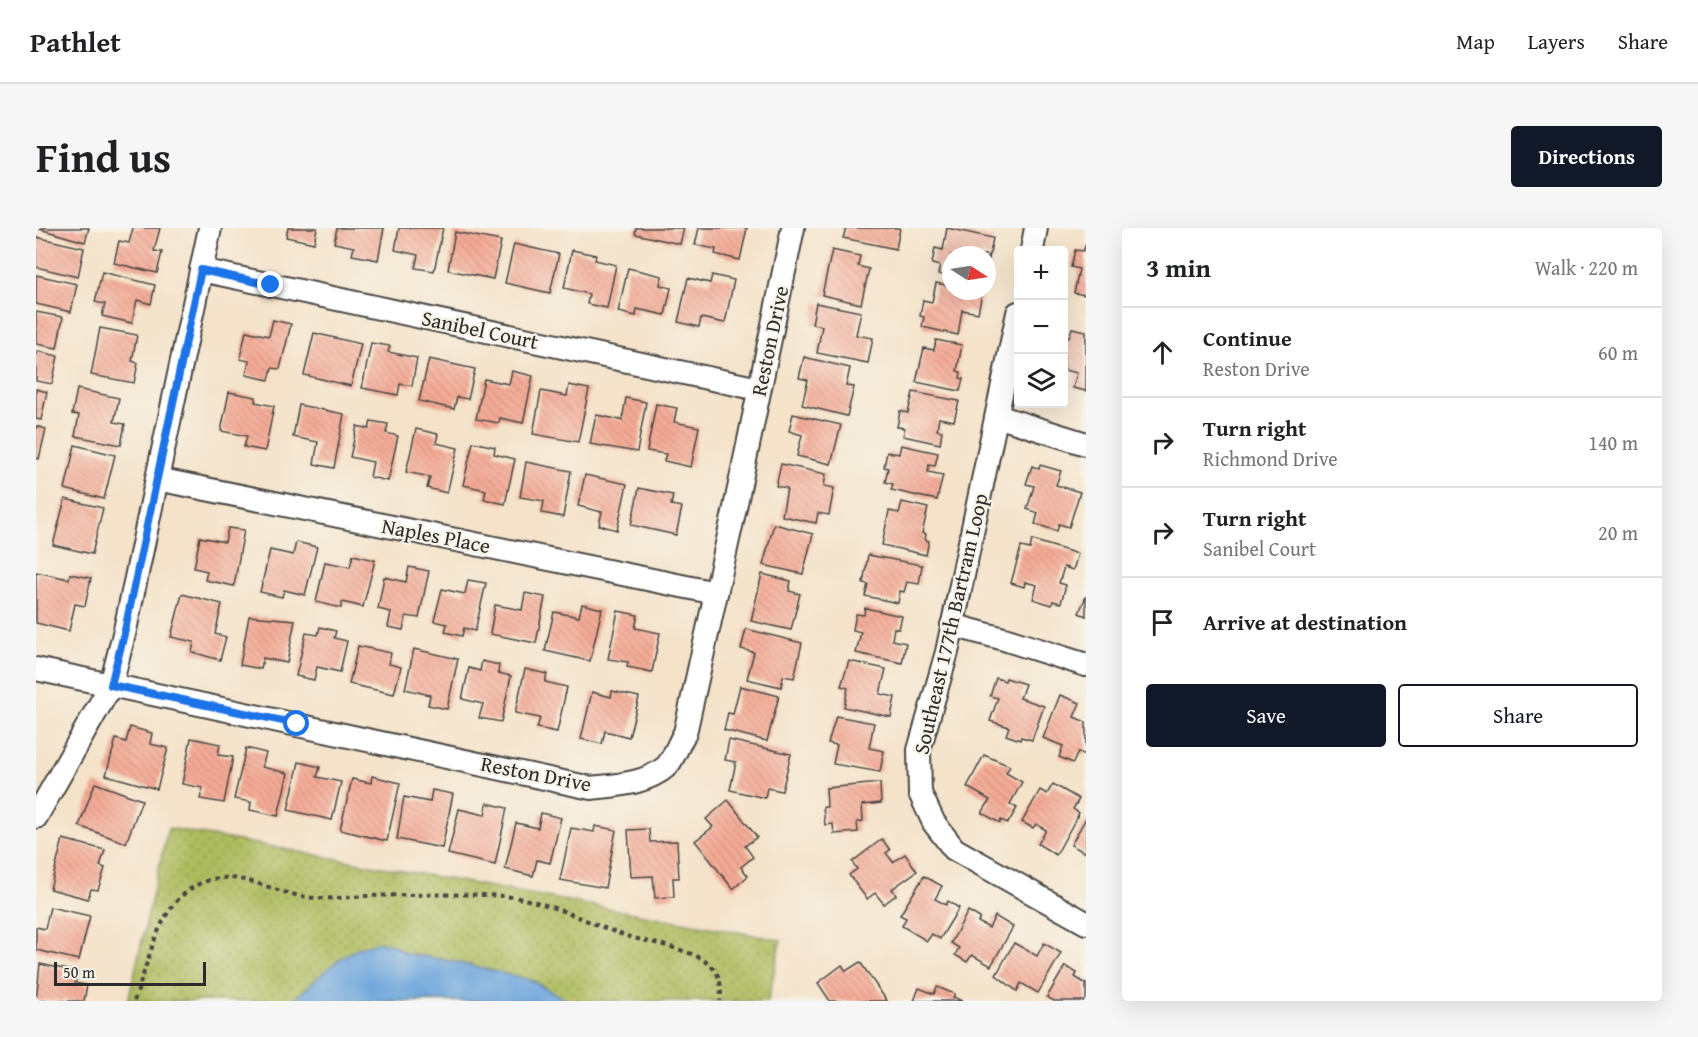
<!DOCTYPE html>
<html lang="en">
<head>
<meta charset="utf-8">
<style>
	:root { --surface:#fff; --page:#f6f6f6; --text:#202124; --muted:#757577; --line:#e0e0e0; --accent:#111827 }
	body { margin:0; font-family:"Gentium Book Plus",serif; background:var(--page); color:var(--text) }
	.controls { position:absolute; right:18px; top:18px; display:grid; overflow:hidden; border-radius:6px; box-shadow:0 6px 24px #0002 }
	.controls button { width:54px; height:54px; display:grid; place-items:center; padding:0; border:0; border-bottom:2px solid var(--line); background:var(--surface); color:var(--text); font:30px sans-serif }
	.compass { position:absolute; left:906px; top:18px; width:54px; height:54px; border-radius:50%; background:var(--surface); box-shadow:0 6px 24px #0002; rotate:102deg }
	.scale { position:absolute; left:18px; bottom:15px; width:152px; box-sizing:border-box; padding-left:6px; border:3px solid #2b2b2b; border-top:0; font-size:16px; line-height:21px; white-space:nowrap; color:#2b2b2b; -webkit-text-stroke:4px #f7f3e8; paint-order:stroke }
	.stop { position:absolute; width:18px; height:18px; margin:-14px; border:4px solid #1a73e8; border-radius:50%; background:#fff }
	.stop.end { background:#1a73e8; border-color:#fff; box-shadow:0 2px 6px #0008 }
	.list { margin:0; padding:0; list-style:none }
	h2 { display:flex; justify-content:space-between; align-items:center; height:78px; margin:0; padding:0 24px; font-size:26px }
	h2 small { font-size:20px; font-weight:400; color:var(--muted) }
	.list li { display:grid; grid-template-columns:39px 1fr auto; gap:18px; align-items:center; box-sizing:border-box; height:90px; padding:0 24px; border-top:2px solid var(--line) }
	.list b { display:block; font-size:22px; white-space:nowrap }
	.list p { margin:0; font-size:20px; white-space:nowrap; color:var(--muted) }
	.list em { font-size:20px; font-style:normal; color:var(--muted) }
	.actions { display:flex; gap:12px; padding:18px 24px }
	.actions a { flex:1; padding:14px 0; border:2px solid var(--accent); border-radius:6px; text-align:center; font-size:21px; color:var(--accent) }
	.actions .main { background:var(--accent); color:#fff }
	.icon { flex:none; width:33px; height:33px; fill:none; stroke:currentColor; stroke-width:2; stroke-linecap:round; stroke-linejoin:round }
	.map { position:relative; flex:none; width:1050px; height:773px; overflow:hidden; border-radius:6px }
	header { display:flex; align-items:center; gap:36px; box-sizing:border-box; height:84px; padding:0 30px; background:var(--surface); border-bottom:2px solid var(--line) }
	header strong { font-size:28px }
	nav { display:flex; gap:33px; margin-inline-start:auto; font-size:21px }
	.intro { display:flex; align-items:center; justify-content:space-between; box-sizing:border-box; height:144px; padding:0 36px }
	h1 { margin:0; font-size:42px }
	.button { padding:15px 27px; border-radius:6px; background:var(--accent); color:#fff; font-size:21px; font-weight:700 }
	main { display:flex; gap:36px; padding:0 36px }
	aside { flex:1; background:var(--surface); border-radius:6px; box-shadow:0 6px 24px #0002 }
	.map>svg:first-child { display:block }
</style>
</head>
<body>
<header>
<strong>Pathlet</strong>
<nav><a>Map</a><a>Layers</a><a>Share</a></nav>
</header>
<div class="intro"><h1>Find us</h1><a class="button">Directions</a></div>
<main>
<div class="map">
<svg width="1050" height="773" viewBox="0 0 1050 773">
	<defs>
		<pattern id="grass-dots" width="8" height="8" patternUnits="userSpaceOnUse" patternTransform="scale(1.5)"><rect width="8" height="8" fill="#adbc5f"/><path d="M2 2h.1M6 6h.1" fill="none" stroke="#8d994f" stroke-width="1.8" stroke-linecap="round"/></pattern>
		<pattern id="building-back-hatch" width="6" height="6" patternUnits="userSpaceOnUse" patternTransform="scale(1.5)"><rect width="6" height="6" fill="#f4ab96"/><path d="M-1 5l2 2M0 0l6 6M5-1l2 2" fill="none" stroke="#d19381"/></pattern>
	</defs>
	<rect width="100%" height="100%" fill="#f7f3e8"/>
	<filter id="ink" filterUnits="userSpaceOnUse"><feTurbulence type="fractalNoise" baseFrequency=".0167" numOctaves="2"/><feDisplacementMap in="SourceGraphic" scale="12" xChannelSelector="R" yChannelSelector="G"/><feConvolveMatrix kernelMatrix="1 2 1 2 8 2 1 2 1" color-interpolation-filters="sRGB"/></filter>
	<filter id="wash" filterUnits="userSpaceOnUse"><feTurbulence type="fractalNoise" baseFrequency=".008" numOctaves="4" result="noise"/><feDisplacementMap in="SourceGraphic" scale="24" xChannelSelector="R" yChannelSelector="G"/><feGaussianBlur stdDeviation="1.35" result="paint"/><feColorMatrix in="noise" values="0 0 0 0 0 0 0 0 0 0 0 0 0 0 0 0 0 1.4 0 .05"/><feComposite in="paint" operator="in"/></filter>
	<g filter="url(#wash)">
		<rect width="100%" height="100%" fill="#f4e2c9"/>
		<path fill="url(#grass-dots)" stroke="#6c7445" stroke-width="1.5" d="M132 600 745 712 732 773H92Z"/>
		<path fill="#6ca4db" stroke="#4c6883" stroke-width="1.5" d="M346 714 355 716 369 725 416 733 495 752 532 773H256C284 750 307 718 346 714Z"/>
		<g id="blocks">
			<g fill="url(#building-back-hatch)">
				<path d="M0 0H53L49 14Z"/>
				<path d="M97 0H124L118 23 126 24 121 45 78 35 83 13 93 15Z"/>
				<path d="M252 0H281L278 15 250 9Z"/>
				<path d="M301 0H348L342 32 316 27 318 19 298 15Z"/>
				<path d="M363 0H407L398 43 379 40 382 27 359 22Z"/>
				<path d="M600 0H648L644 16 599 6Z"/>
				<path d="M663 0H711L704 32 679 26 680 21 659 17Z"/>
				<path d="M810 0H864L860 21 807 10Z"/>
				<path d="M911 0 957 10 953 31 951 27H915V49L902 46 904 38 896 36 899 20 907 22Z"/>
				<path d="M419 4 465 13 457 51 412 42Z"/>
				<path d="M0 9 48 20 42 49 0 39Z"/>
				<path d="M478 16 523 26 514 65 469 55Z"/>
				<path d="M1050 16V67L1038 65 1043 41 1035 39 1039 22 1047 23Z"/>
				<path d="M536 22 560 27 559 32 580 37 571 80 551 76 553 66 528 60Z"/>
				<path d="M796 22 824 28 822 38 833 41 825 76 786 67Z"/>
				<path d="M592 40 626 48 624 57 635 60 629 87 601 81 600 88 582 84Z"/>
				<path d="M66 44 119 57 115 76 101 72 96 95 66 88 69 76 59 74Z"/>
				<path d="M0 47 41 56 35 84 0 76Z"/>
				<path d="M676 47 698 52 689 95 665 90 663 99 642 94 652 50 674 55Z"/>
				<path d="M900 55 915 58V63L946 65 942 85 926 82 922 107 886 99 888 89 884 88 887 72 896 74Z"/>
				<path d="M780 75 825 84 820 107 837 110 832 135 781 125 786 98 776 96Z"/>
				<path d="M0 84 27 89 21 120 0 116Z"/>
				<path d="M237 92 255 96 244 141 236 140 233 152 210 147 213 133 204 131 210 103 233 108Z"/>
				<path d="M64 100 101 107 96 133 102 135 98 155 55 147Z"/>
				<path d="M1036 100 1050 103V163L1037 160 1041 145 1028 142V109L1033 110Z"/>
				<path d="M278 105 325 116 315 158 268 147Z"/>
				<path d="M900 112 926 117 921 143 925 144 924 150 927 151 924 163 880 154 888 120 898 122Z"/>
				<path d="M335 115 354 118 352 124 381 130 376 158 364 156 362 167 326 160Z"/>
				<path d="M0 123 22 128 16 156 0 153Z"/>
				<path d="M768 129 814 140 810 158 818 159 811 188 766 177 772 152 763 150Z"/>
				<path d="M393 131 439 141 432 171 421 169 418 181 383 173Z"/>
				<path d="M476 143 497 148 487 195 464 190 463 195 440 191 448 151 473 156Z"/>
				<path d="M533 157 553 161 542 214 497 206 505 163 531 168Z"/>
				<path d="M0 161 11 164 5 192 0 191Z"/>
				<path d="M41 161 83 170 78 194 89 196 85 217 39 208 43 187 36 186Z"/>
				<path d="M193 164 220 169 219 174 238 178 229 223 208 219 211 208 185 203Z"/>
				<path d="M877 164 923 173 918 193 903 190 901 202 906 203 904 216 867 208 869 200 861 199 864 183 872 185Z"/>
				<path d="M590 170 610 174 601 224 554 216 560 187 586 192Z"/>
				<path d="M620 176 641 180 638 194 663 199 655 239 628 233 630 226 611 223Z"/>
				<path d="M263 177 308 186 298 240 278 236 282 214 257 209Z"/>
				<path d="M757 186 805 197 795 236 761 228 766 207 753 203Z"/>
				<path d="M335 193 352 196 350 205 362 208 352 253 334 249 337 234 314 229 321 198 333 201Z"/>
				<path d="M0 198 10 201 3 231 0 230Z"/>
				<path d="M380 201 402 206 400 215 422 220 411 265 391 260 394 249 370 244Z"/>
				<path d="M437 214 459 219 458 226 479 231 469 276 448 271 450 262 427 257Z"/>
				<path d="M39 217 79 227 68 271 29 261Z"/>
				<path d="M865 217 902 225 899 238 893 237 892 244 907 247 901 272 855 262 857 256 849 254 852 240 848 239 851 224 863 226Z"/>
				<path d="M490 234 535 243 527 289 506 285 508 273 484 269Z"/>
				<path d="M745 236 790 246 788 258 798 260 793 287 782 285 780 295 746 288 751 260 740 258Z"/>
				<path d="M1004 237 1025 243 1020 257 1044 264 1033 299 1023 296 1021 303 999 296 1002 285 991 281 998 258 990 256 996 238 1003 241Z"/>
				<path d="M549 247 591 256 581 302 563 297 566 284 542 278Z"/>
				<path d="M603 260 637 267 635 277 646 279 640 307 595 297Z"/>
				<path d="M29 271 67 280 56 326 17 317Z"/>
				<path d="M866 274 892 280 886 305 890 306 889 312 893 313 890 327 846 317 853 283 863 285Z"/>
				<path d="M738 296 777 306 767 346 727 337Z"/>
				<path d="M192 300 208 302 198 358 169 352 171 343 158 340 164 309 189 314Z"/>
				<path d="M996 312 1042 326 1037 342 1028 339 1023 355 1030 357 1025 375 1017 373 1016 377 997 371 1001 357 989 354 988 359 975 355 985 319 994 321Z"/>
				<path d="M260 314 281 319 269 367 248 362 246 369 224 364 234 322 257 327Z"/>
				<path d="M317 327 339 332 327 379 306 374 305 380 280 374 289 334 314 339Z"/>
				<path d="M832 327 886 337 883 356 871 354 868 364 864 363 862 375 829 368 832 356 827 355Z"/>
				<path d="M373 339 393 343 383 390 370 388 367 402 352 399 355 384 342 381 348 349 370 354Z"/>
				<path d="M0 344 33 351 34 346 55 350 49 378 39 376 33 403 0 395Z"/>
				<path d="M726 346 755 353 753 363 764 366 755 402 715 393Z"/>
				<path d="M432 352 450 355 439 403 428 400 426 408 409 404 411 396 398 393 406 361 429 366Z"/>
				<path d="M489 365 509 369 500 415 454 406 459 377 486 382Z"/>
				<path d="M146 366 186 376 179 406 190 409 184 432 156 424 158 414 135 409Z"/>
				<path d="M1050 368V388L1043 385Z"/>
				<path d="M546 376 566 381 554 433 509 423 518 384 543 389Z"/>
				<path d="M829 380 866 388 863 401 858 400 856 412 870 415 866 435 820 425 825 404 817 402 820 386 828 387Z"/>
				<path d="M582 383 602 387 599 400 624 405 616 444 591 439 592 434 572 431Z"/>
				<path d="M213 388 259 392 251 435 227 430 225 441 204 437Z"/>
				<path d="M284 399 300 403 298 410 311 413 304 444 281 439 278 452 260 448 270 405 282 407Z"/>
				<path d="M710 401 766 415 758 450 747 448 745 459 711 451 718 424 705 421Z"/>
				<path d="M322 418 355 425 353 436 365 439 358 466 313 456Z"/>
				<path d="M378 421 422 431 411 481 392 477 394 467 369 461Z"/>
				<path d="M446 433 463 437 462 445 475 448 465 494 443 490 447 476 426 471 433 440 444 443Z"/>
				<path d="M813 433 850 441 844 466 859 469 855 489 808 479 812 460 805 458Z"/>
				<path d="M489 441 511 446 509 454 531 459 521 504 501 500 504 490 479 485Z"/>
				<path d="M960 450 969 453 970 450 989 456 984 470 1008 478 996 512 985 509 984 512 970 507 973 499 954 493 962 470 954 468Z"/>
				<path d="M704 458 743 468 731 513 688 502 692 485 697 486Z"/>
				<path d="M576 463 603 469 593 509 569 503 566 516 545 511 556 464 575 469Z"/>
				<path d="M1024 467 1044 475 1038 489 1050 494V527L1042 524 1037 535 1023 529 1027 518 1007 510Z"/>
				<path d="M800 488 838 495 833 520 848 523 844 544 797 536 801 517 792 515Z"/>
				<path d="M94 499 116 505 114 516 132 520 121 561 70 547 80 511 90 514Z"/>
				<path d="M155 510 184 516 182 527 197 529 188 575 164 571 167 560 146 556Z"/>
				<path d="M693 512 755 526 746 563 731 560 729 570 694 562 700 534 689 532Z"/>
				<path d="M210 520 230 525 226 539 252 545 242 588 214 582 215 574 198 571Z"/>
				<path d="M948 527 974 538 970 545 986 554 974 576 981 580 972 595 965 592 964 595 946 585 954 572 931 559Z"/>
				<path d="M263 534 284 539 281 549 305 554 296 592 252 582Z"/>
				<path d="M336 548 364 555 351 613 304 602 316 551 335 555Z"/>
				<path d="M59 555 106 572 90 615 43 598Z"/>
				<path d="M844 555 845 575 826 577 827 593 821 594 822 604 798 606 797 596 789 597 787 579H791L790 560Z"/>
				<path d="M1017 556 1043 571 1037 581 1043 585 1020 627 1002 616 1010 602 1000 596 997 600 986 594 1004 562 1011 566Z"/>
				<path d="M396 562 417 566 406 620 361 611 368 569 394 574Z"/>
				<path d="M692 572 721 609 709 618 717 629 705 639 712 648 697 661 659 613 677 599 670 591Z"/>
				<path d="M451 575 471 580 459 637 412 626 423 581 449 587Z"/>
				<path d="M505 585 525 590 514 635 501 632 497 648 469 641 480 595 502 600Z"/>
				<path d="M1050 590V625L1035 617Z"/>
				<path d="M559 598 580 602 569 660 524 652 535 600 558 604Z"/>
				<path d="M613 601 614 614 641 613 643 650H637L638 669 619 670 617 648 595 649 592 602Z"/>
				<path d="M27 611 69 622 64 638 69 640 62 662 55 661 52 671 14 661Z"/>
				<path d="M846 611 854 622 850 625 857 634 869 626 881 643 856 661 860 667 848 676 839 665 831 671 813 647 821 641 816 634Z"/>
				<path d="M888 648 906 658 899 671 910 677 912 673 923 680 904 711 896 706 891 713 866 698 870 690 864 687Z"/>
				<path d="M14 679 54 688 43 732 0 722V699L9 701Z"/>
				<path d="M932 683 944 690 942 694 953 700 959 688 977 699 955 738 936 727 931 734 919 727 923 720 915 715Z"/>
				<path d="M978 715 1001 728 1008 715 1025 725 1002 765 985 755 981 763 960 747Z"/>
				<path d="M824 734 851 773H794L782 755 806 737 810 743Z"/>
				<path d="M4 736 42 744 39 755 51 757 48 773H0Z"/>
				<path d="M1029 738 1041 745 1039 749 1050 756V773H1018L1011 769Z"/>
				<path d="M901 759 919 766 917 769 926 773H878L883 760 898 766Z"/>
			</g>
		</g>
	</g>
	<g filter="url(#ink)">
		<use href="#blocks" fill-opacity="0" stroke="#494643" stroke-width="1.5"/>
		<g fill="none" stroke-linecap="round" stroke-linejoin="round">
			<g stroke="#494643" stroke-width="26">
				<g id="street">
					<path d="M996 22 1000 0"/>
					<path d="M165 42 723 161"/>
					<path d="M982 85 911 424 883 522 884 565 898 595 918 621 1050 695"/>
					<path d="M961 188 1050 216"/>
					<path d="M121 251 680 365"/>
					<path d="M916 397 968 411 1050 437"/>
					<path d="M0 441 555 560C581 557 610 556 631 538 638 530 643 514 649 505L699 280 757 0"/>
					<path d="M0 589 75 457 89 402 174 0"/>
				</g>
			</g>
			<path stroke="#494643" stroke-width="4" stroke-dasharray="4.5 4.5" stroke-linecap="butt" d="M98 773C114 733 120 679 161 657 198 637 235 665 271 669 290 672 311 669 330 668 375 667 421 665 466 668 508 671 548 693 587 707 612 715 658 720 676 739 685 748 686 761 684 773"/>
			<use href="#street" stroke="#fff" stroke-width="22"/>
		</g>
	</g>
	<g fill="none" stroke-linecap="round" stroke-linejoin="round" filter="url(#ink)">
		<path stroke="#1a73e8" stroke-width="8" d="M235 57 165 42 89 402 75 457 261 496"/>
	</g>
	<g text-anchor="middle" stroke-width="4.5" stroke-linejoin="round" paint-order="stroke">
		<g font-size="21" fill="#2b2b2b" stroke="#f7f3e8">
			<text transform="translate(444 102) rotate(12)" y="7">Sanibel Court</text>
			<text transform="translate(734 113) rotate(-78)" y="7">Reston Drive</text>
			<text transform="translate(400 308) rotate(11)" y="7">Naples Place</text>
			<text transform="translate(915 396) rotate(-77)" y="7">Southeast 177th Bartram Loop</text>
			<text transform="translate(500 546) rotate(11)" y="7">Reston Drive</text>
		</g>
	</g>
</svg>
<div class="controls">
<button>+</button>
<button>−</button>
<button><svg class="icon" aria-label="layers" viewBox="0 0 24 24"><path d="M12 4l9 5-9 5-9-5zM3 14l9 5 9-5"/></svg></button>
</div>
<svg class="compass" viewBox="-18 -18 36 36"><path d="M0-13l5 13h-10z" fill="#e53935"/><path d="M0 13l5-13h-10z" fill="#757577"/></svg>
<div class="scale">50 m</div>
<div class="stop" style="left:261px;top:496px"></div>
<div class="stop end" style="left:235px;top:57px"></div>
</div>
<aside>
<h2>3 min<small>Walk · 220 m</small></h2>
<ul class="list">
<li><svg class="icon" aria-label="ahead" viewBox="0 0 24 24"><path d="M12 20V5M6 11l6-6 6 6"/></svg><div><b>Continue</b><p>Reston Drive</p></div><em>60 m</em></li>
<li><svg class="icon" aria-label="right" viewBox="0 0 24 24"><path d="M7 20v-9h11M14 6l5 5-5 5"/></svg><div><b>Turn right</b><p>Richmond Drive</p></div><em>140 m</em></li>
<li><svg class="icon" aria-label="right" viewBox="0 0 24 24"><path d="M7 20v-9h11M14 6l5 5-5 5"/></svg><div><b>Turn right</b><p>Sanibel Court</p></div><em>20 m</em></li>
<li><svg class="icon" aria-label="arrive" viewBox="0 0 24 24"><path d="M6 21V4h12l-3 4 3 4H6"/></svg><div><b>Arrive at destination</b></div></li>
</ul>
<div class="actions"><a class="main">Save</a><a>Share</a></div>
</aside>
</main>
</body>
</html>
